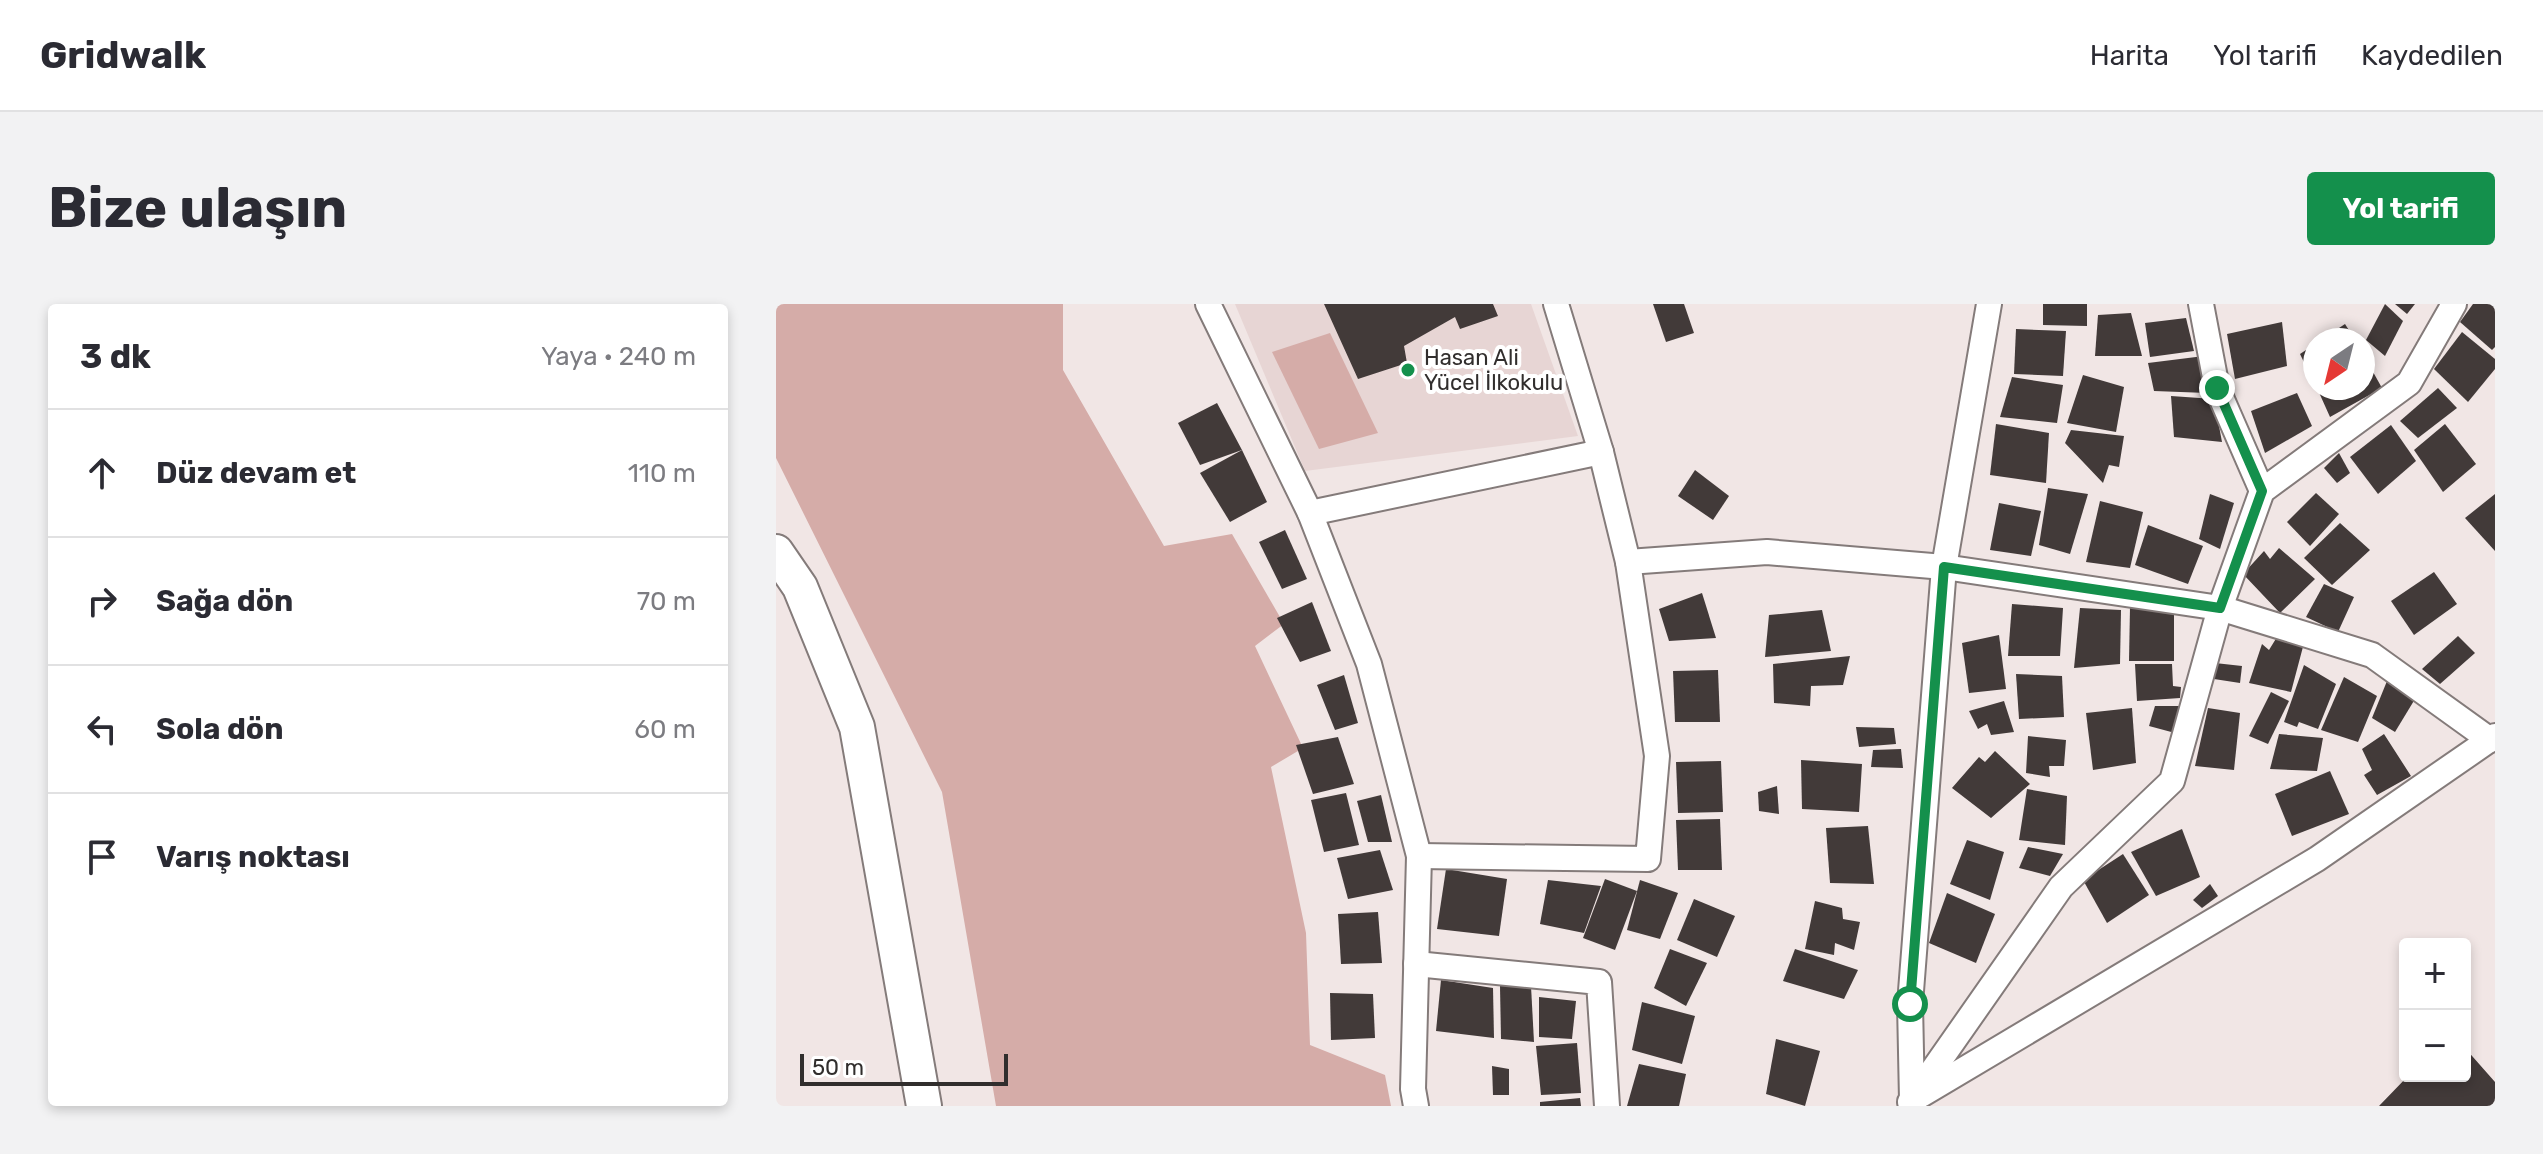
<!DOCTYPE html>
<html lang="tr">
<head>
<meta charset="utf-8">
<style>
	:root { --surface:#fff; --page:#f2f2f3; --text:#2b2b33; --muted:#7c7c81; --line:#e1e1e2; --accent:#14904c }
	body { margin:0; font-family:Rubik,sans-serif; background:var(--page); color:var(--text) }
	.controls { position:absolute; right:24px; bottom:24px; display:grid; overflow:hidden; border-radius:8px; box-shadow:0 4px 12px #0003 }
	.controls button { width:72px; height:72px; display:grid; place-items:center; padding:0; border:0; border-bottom:2px solid var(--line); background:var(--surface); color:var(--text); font:40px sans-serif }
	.compass { position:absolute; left:1527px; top:24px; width:72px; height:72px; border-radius:50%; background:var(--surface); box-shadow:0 4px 12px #0003; rotate:215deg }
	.scale { position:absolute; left:24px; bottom:20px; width:208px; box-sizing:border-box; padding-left:8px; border:4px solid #312e2d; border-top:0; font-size:22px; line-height:28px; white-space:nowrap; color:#312e2d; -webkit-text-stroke:6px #fff; paint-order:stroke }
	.stop { position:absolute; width:24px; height:24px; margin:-18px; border:6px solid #14904c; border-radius:50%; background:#fff }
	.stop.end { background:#14904c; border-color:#fff; box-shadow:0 2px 8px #0008 }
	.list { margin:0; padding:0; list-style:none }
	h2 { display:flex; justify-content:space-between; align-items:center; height:104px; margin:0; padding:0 32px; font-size:34px }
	h2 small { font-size:26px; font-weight:400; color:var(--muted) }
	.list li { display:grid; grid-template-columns:52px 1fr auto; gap:24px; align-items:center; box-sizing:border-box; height:128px; padding:0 32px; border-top:2px solid var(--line) }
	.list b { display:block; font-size:30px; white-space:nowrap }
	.list em { font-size:26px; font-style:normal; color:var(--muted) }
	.icon { flex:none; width:44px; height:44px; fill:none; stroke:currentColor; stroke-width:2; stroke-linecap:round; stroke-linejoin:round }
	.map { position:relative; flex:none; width:1719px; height:802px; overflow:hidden; border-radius:8px }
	header { display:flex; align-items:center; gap:48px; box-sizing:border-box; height:112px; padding:0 40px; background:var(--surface); border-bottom:2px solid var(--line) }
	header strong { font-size:38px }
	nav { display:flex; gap:44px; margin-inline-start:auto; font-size:28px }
	.intro { display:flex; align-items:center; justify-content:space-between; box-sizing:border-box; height:192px; padding:0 48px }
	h1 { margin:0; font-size:56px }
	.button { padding:20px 36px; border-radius:8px; background:var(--accent); color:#fff; font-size:28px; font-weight:700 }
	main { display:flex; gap:48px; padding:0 48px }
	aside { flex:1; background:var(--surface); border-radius:8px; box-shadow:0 4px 12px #0003 }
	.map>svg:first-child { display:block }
</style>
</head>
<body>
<header>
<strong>Gridwalk</strong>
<nav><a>Harita</a><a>Yol tarifi</a><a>Kaydedilen</a></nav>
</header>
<div class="intro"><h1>Bize ulaşın</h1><a class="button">Yol tarifi</a></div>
<main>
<aside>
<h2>3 dk<small>Yaya · 240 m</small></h2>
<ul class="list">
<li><svg class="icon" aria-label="ahead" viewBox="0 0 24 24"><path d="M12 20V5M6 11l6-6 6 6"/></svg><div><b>Düz devam et</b></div><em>110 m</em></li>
<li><svg class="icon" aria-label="right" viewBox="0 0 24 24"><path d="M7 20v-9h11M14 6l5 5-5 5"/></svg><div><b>Sağa dön</b></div><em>70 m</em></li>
<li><svg class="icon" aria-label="left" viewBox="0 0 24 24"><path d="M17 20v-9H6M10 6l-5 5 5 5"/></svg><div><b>Sola dön</b></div><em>60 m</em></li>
<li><svg class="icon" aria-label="arrive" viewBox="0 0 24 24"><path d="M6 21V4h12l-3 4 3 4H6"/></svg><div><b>Varış noktası</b></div></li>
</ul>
</aside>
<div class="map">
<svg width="1719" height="802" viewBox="0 0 1719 802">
	<rect width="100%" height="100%" fill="#f1e6e5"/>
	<path fill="#e7d5d4" d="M459 0H755L802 132 529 167Z"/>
	<g fill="#d5aca8">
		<path d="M0 0H287V66L388 242 456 230 508 320 479 342 527 444 495 463 530 629 534 741 609 771 615 802H220L166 488 0 154Z"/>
		<path d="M554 29 602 129 543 145 496 48Z"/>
	</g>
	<g fill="#423a39">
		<path d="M548 0H717L722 12 684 25 679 13 628 42 631 59 582 75Z"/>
		<path d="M877 0H908L918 29 890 38Z"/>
		<path d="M1267 0H1311V22L1267 21Z"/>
		<path d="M1609 0 1627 17 1609 52 1590 36Z"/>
		<path d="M1619 0H1639L1631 10Z"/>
		<path d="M1697 0H1719V43L1716 46 1684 18Z"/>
		<path d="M1355 9 1366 52H1319L1322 11Z"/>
		<path d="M1410 14 1418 47 1374 53 1369 19Z"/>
		<path d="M1506 18 1511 62 1459 75 1451 30Z"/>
		<path d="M1569 20 1579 36H1545Z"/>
		<path d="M1240 25 1290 27 1287 72 1238 70Z"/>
		<path d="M1686 28 1719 55V65L1692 98 1658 65Z"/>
		<path d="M1539 40V81L1524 50Z"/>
		<path d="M1587 50 1606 84 1554 113 1541 84H1587Z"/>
		<path d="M1428 52 1431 89 1378 87 1372 59Z"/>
		<path d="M1307 71 1348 83 1340 128 1291 119Z"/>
		<path d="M1236 73 1287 81 1281 119 1224 113Z"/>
		<path d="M1662 84 1681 104 1642 134 1624 117Z"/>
		<path d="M1521 89 1536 122 1489 149 1475 107Z"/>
		<path d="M1395 92 1438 95 1446 138 1398 133Z"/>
		<path d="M441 99 466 146 424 161 402 119Z"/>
		<path d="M1220 120 1273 129 1270 179 1214 171Z"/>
		<path d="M1669 120 1700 160 1667 188 1638 146Z"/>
		<path d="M1615 121 1640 157 1602 190 1574 153Z"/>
		<path d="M1295 126 1348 132 1343 163 1333 161 1327 179 1289 139Z"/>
		<path d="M466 146 491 198 454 218 424 169Z"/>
		<path d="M1563 149 1574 169 1561 179 1548 164Z"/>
		<path d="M919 166 953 192 937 216 902 192Z"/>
		<path d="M1272 184 1312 190 1294 250 1263 241Z"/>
		<path d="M1540 189 1563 210 1534 242 1511 218Z"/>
		<path d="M1434 190 1458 199 1444 245 1423 235Z"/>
		<path d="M1719 190V247L1689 214Z"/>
		<path d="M1324 197 1367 208 1354 264 1310 258Z"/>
		<path d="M1223 199 1265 207 1255 252 1214 246Z"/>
		<path d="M1564 219 1594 246 1556 281 1528 254Z"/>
		<path d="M1372 221 1427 242 1412 280 1359 261Z"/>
		<path d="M509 226 531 275 506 285 483 238Z"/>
		<path d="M1503 244 1539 275 1504 309 1467 270 1488 247 1494 255Z"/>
		<path d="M1658 268 1681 300 1638 331 1615 297Z"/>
		<path d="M1548 280 1578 293 1562 328 1530 313Z"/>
		<path d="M926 289 940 334 893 337 883 305Z"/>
		<path d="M536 298 555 347 524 358 501 314Z"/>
		<path d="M1236 300 1287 304 1284 352H1232Z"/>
		<path d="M1354 303 1398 309V357H1353Z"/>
		<path d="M1304 304 1345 306 1344 360 1298 364Z"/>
		<path d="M1046 306 1055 347 989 353 993 311Z"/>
		<path d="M1223 331 1230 385 1193 389 1186 339Z"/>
		<path d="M1682 332 1699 349 1664 380 1646 365Z"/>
		<path d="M1501 333 1528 339 1515 388 1473 379 1486 340 1493 346Z"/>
		<path d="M1074 352 1067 381 1035 382 1034 402 998 399 997 360Z"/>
		<path d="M1439 359 1466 362 1464 379 1438 375Z"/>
		<path d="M1359 360H1396L1397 382 1405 383 1404 394 1361 397Z"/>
		<path d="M1528 361 1560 380 1542 425 1523 418 1521 423 1508 418Z"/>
		<path d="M942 366 944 418H899L897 367Z"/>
		<path d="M1240 370 1286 372 1288 413 1243 415Z"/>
		<path d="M568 371 582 419 559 426 541 381Z"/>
		<path d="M1568 373 1601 392 1582 438 1545 426Z"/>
		<path d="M1611 377 1639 395 1619 428 1596 414Z"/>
		<path d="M1495 388 1513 397 1492 440 1473 432Z"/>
		<path d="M1228 397 1238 428 1215 431 1211 420 1202 425 1193 407Z"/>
		<path d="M1379 402H1404L1399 429 1373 422Z"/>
		<path d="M1356 404 1360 459 1317 466 1310 409Z"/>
		<path d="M1432 404 1464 409 1458 466 1419 462Z"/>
		<path d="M1080 423 1118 424 1120 440 1083 443Z"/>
		<path d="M1503 430 1547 434 1541 467 1494 465Z"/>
		<path d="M1608 430 1635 472 1601 491 1588 471 1596 466 1586 445Z"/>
		<path d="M1252 432 1290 436 1288 462H1273L1274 473 1250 469Z"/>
		<path d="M562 433 578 480 537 490 520 441Z"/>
		<path d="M1125 445 1127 464 1095 463 1097 446Z"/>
		<path d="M1219 447 1254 480 1215 514 1176 484 1203 453 1209 458Z"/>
		<path d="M1025 456 1086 460 1083 508 1026 505Z"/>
		<path d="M945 457 947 508 902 509 900 458Z"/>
		<path d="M1554 467 1573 510 1516 532 1499 490Z"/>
		<path d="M1001 482 1003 510 983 507 982 488Z"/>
		<path d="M1251 485 1291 492 1289 541 1243 536Z"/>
		<path d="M570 489 583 541 548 548 535 496Z"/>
		<path d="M605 491 616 538H592L581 497Z"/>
		<path d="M944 515 946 566H902L900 516Z"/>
		<path d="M1092 522 1098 580 1054 579 1050 524Z"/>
		<path d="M1406 525 1424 573 1380 592 1355 548Z"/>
		<path d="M1191 536 1228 548 1214 596 1174 580Z"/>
		<path d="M1252 543 1287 550 1274 572 1243 564Z"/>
		<path d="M604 546 617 586 572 595 561 554Z"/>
		<path d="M1347 550 1373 591 1331 619 1307 576Z"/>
		<path d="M670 565 731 575 723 632 661 625Z"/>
		<path d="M829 575 861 587 839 646 807 634Z"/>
		<path d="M772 576 825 582 808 629 764 620Z"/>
		<path d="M864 576 902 589 884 635 851 626Z"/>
		<path d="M1434 580 1442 592 1426 604 1417 596Z"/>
		<path d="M1171 589 1219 610 1200 659 1153 639Z"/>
		<path d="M918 595 959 612 941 653 901 636Z"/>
		<path d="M1039 597 1066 604 1067 615 1084 618 1078 646 1059 639 1058 651 1029 645Z"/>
		<path d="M602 608 606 659 565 660 562 610Z"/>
		<path d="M894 645 931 659 910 702 878 684Z"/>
		<path d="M1019 645 1082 666 1068 695 1007 677Z"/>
		<path d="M665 676 717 684 718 734 660 727Z"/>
		<path d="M724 682H755L758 738 725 735Z"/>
		<path d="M554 689 597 690 599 734 555 736Z"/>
		<path d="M763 693 800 697 796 735 763 733Z"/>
		<path d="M866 698 919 712 906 760 856 746Z"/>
		<path d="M1000 735 1044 747 1029 802 990 790Z"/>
		<path d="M801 739 805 789 765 791 760 742Z"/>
		<path d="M1689 744 1719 778V802H1603L1632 772H1689Z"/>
		<path d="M863 760 910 770 903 802H851Z"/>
		<path d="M716 762 733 765V791H717Z"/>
		<path d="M804 794 805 802H764V798Z"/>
	</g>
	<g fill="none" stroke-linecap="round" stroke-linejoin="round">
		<g stroke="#847b7a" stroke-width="28">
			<g id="street">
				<path d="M432 0 534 209 593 360 643 552 637 785 640 802"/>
				<path d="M1425 0 1441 84 1486 187"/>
				<path d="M534 209 825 148"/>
				<path d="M852 258 991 248 1168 263 1444 304 1596 351 1714 436"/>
				<path d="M643 552 872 555 881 452 852 258 825 148 780 0"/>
				<path d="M640 660 823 678 831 802"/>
				<path d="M1145 791 1541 555 1719 432"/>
				<path d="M1136 796 1285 583 1396 477 1444 304 1486 187 1633 79 1678 0"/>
				<path d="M1134 798 1136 796 1134 700 1168 263 1213 0"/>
			</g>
		</g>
		<g stroke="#847b7a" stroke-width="38">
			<path id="secondary" d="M0 248 24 283 81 423 148 802"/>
		</g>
		<use href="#street" stroke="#fff" stroke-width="24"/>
		<use href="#secondary" stroke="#fff" stroke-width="34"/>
	</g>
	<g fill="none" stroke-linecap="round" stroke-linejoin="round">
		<path stroke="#14904c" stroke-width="10" d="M1134 700 1168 263 1444 304 1486 187 1441 84"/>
	</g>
	<circle fill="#14904c" stroke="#fff" stroke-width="3" cx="632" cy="66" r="8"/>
	<g text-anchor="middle" stroke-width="8" stroke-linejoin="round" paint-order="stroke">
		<g font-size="22" fill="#312e2d" stroke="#fff" text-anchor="start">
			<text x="648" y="61">Hasan Ali<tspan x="648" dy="25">Yücel İlkokulu</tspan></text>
		</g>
	</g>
</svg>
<div class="controls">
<button>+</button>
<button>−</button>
</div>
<svg class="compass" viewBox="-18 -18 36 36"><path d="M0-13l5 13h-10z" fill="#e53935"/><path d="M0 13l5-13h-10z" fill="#7c7c81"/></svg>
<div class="scale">50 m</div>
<div class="stop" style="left:1134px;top:700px"></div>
<div class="stop end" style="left:1441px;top:84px"></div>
</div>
</main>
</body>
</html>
